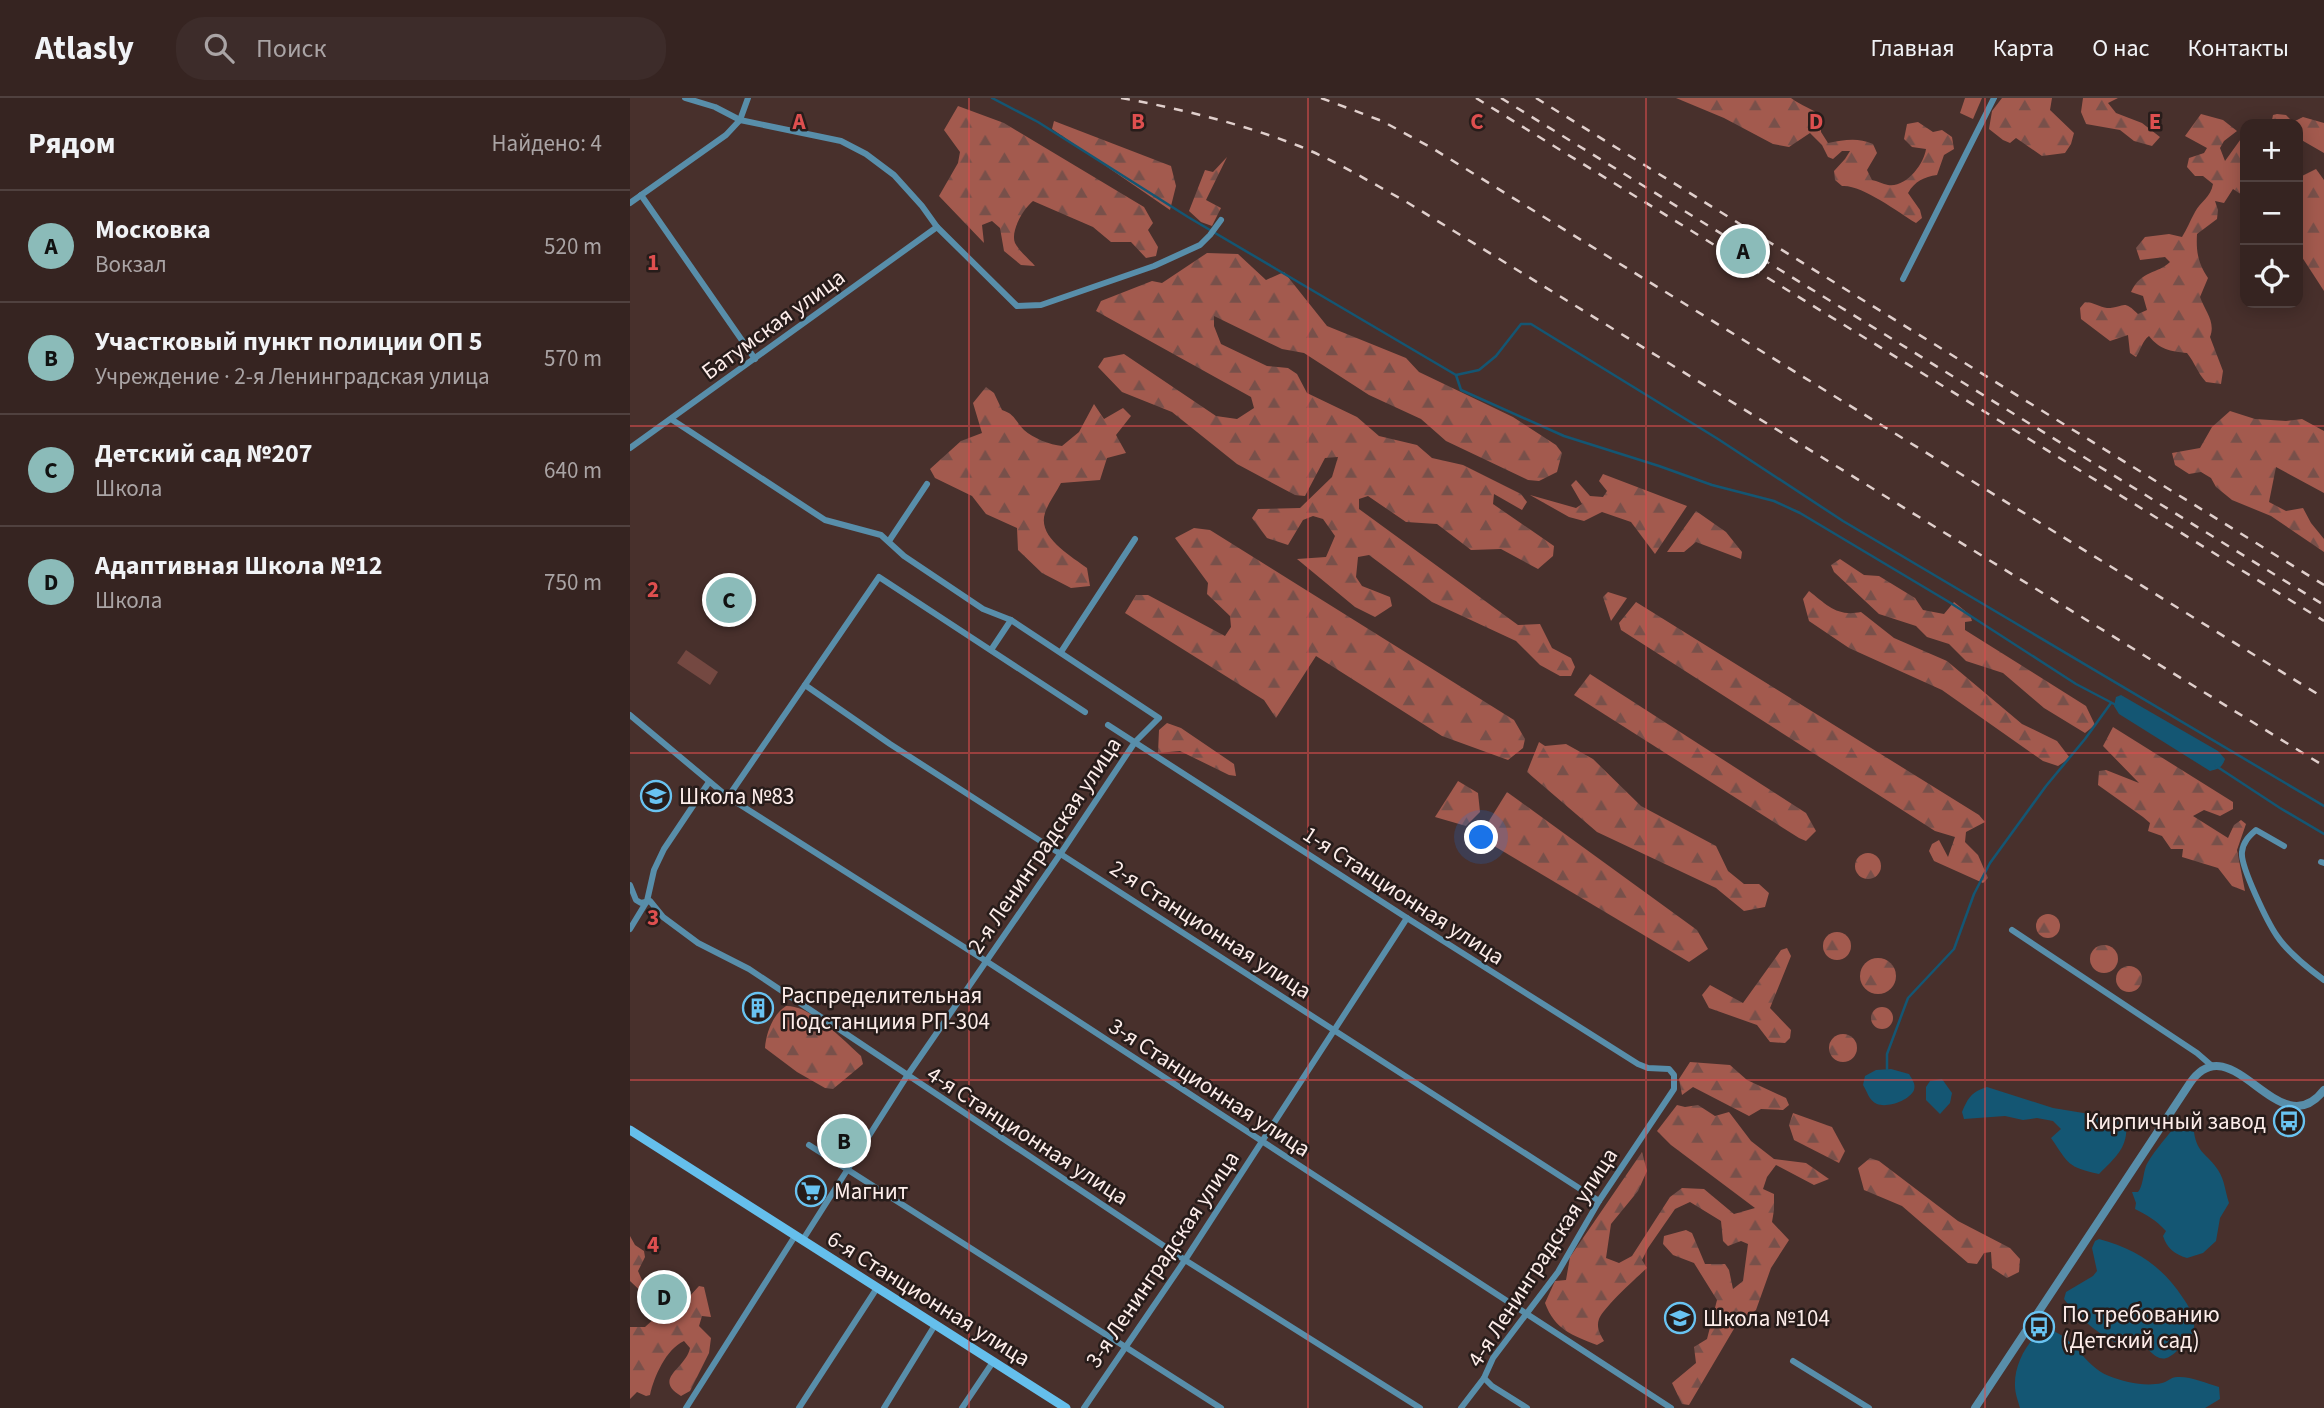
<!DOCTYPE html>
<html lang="ru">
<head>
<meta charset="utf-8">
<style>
	:root { --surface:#362421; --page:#3d2c2a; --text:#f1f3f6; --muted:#aaa4a5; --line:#50413f; --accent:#8bbbb9 }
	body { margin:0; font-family:"Source Sans 3",sans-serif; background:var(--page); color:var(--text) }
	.controls { position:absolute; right:21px; top:21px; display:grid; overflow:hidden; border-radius:14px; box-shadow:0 4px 18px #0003 }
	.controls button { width:63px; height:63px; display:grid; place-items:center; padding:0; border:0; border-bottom:2px solid var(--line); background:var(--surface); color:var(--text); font:35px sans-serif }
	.you { position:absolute; left:852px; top:740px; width:24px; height:24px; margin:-18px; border:5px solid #fff; border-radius:50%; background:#1a73e8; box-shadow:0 0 0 10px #1a73e833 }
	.badge { display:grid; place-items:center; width:46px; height:46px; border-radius:50%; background:var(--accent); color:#111; font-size:23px; font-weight:700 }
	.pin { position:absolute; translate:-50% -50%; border:4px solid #fff; box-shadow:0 2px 7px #0006 }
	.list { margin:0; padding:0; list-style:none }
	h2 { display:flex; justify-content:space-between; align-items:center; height:91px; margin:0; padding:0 28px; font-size:30px }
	h2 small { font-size:23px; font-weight:400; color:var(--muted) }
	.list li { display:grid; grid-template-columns:46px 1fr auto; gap:21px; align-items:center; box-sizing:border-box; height:112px; padding:0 28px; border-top:2px solid var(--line) }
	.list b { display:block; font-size:26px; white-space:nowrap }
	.list p { margin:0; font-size:23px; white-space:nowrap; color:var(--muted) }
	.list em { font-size:23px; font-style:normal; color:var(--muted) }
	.icon { flex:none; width:38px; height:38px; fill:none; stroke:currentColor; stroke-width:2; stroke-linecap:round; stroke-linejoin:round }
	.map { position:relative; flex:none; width:1694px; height:1310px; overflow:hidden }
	header { display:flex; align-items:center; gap:42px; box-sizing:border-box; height:98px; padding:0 35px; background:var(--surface); border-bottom:2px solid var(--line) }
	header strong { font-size:33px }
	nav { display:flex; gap:38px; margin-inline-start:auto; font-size:24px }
	.search { width:490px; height:63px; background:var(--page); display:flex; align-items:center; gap:18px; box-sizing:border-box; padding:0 24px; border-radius:28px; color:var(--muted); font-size:26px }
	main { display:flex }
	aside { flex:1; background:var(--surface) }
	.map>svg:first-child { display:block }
</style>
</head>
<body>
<header>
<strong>Atlasly</strong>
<div class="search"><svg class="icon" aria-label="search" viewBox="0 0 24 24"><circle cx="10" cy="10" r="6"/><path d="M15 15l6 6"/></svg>Поиск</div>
<nav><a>Главная</a><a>Карта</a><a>О нас</a><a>Контакты</a></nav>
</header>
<main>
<aside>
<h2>Рядом<small>Найдено: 4</small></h2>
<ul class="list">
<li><span class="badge">A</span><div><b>Московка</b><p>Вокзал</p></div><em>520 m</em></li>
<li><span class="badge">B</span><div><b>Участковый пункт полиции ОП 5</b><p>Учреждение · 2-я Ленинградская улица</p></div><em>570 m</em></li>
<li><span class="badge">C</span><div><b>Детский сад №207</b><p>Школа</p></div><em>640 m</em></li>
<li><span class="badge">D</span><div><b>Адаптивная Школа №12</b><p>Школа</p></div><em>750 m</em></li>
</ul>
</aside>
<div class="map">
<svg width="1694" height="1310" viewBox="0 0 1694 1310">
	<defs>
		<pattern id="forest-firs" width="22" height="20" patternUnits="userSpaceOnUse" patternTransform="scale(1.75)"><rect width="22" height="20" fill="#a35a4e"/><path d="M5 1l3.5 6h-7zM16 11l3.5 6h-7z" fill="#78504a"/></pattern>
	</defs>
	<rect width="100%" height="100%" fill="#48302c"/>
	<g fill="url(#forest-firs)">
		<path d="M1046 0H1161C1171 8 1183 10 1191 19V34L1198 45C1214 42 1227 39 1243 46L1247 55 1237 72 1242 82C1247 83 1253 86 1258 87 1276 90 1294 66 1296 51L1282 49 1274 41 1277 26 1288 24 1303 34 1312 32 1322 39 1324 51 1314 57 1307 77C1294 79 1285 83 1278 95L1290 112 1292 120 1286 125C1268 114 1231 86 1212 88L1205 82 1204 73 1215 61 1220 53H1212L1203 61 1198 59 1192 47 1180 35 1159 49 1143 46 1094 20Z"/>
		<path d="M1335 0H1352L1343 21 1330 15Z"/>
		<path d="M1372 0H1422L1420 12 1444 35 1441 46 1435 55 1412 58 1386 40 1380 45 1373 42 1359 31 1362 13Z"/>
		<path d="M1453 0H1488L1478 5 1486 15 1512 25 1530 39 1522 48 1504 43 1490 32 1456 26 1451 14Z"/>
		<path d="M328 8 374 25 514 109 523 125 518 132 528 149 526 158 516 160 501 144H481L463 129 403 103C394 110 380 133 385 145 389 153 399 161 405 168L391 167 374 153 370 130 362 123 352 127 354 145 309 98 328 65 330 54 314 32Z"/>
		<path d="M1571 16 1593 22 1607 33 1594 43 1590 50 1595 63 1613 38H1615V99L1603 91 1594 105 1585 103 1588 112 1587 121 1567 136C1566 154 1568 165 1578 180L1570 199C1575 213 1586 224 1580 239L1593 273 1591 286 1576 284C1567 274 1565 265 1557 255 1540 253 1530 252 1519 238 1512 243 1511 252 1506 259L1500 255 1498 237 1480 243 1451 221 1450 210 1455 204C1463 204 1470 209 1477 210 1495 210 1492 200 1508 216L1517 212 1513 198 1501 194C1511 172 1528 176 1540 164L1535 159 1510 162 1506 150 1515 139 1539 136 1552 139C1557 131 1560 123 1565 114 1570 104 1581 99 1583 86L1573 78H1565L1557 69 1559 60 1574 55 1577 50 1555 38Z"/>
		<path d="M1647 16 1656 17 1663 24 1673 19 1694 25V55L1668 40V26H1646L1642 22 1643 17Z"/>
		<path d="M424 23 541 68 546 88 540 112 422 31Z"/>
		<path d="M597 59 576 102 591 110 582 128 571 124 559 113 575 72 583 74Z"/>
		<path d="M1686 71 1694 82V193L1668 153V80Z"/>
		<path d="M577 155 608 156 636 182 654 174 697 228 776 260 789 274 883 319 926 347 932 355 927 374 909 383 898 382 816 343 791 321 739 297 674 255 652 251 584 218V228L591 246 637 268 658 270 667 276 677 295 727 319 749 338 787 347 802 360 833 367 891 396 897 404 892 412 864 396 863 406 924 448 923 458 908 471 871 451 841 452 807 426 776 424 738 398 729 401V411L888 527 910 526 922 550 941 560 945 569 941 578H930L910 567 886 543 802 504 739 457 728 459 726 479 732 488 760 499 762 508 745 519 725 509 667 461 696 459 705 438 693 421 683 418 673 422 658 447 637 440 622 420 628 411 670 410 702 379 708 359 695 360 675 398 665 397 607 366 542 314 492 294 468 269 474 260 494 256 586 318 607 321 624 310 621 299 466 213 471 203 522 183 532 185Z"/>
		<path d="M356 289 364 295 372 312C385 316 385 323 394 332 403 340 420 347 432 348L449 334 464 306 474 321 493 310 501 318 486 337 496 355 477 360 470 382 431 385C426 395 418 405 415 415 407 439 441 458 457 470L460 488 441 490 412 475 388 452 387 430 356 416 342 398 305 380 300 371 331 343 352 335 343 305Z"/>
		<path d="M1600 313 1625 321 1656 323 1672 321 1694 333V395L1646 369 1639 404 1656 413 1673 410 1681 425 1694 441V454L1641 418 1602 402 1586 389 1581 380 1571 374 1559 376 1545 367 1542 355 1570 350 1582 329Z"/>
		<path d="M973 376 1057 408 1025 456 1001 424 972 414 954 423 939 419 900 397 946 410 952 406 941 387 946 382 960 398 973 399 977 393 969 383Z"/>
		<path d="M1066 413 1096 434 1112 454 1111 461 1066 444 1054 454H1037Z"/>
		<path d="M564 430 580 432 884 622 895 641 893 650 878 662 812 638 686 558 646 620 634 602 495 515 506 497H518L595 538 601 529 600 518 577 496 578 485 545 440Z"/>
		<path d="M1210 461 1234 477 1249 478 1285 500 1293 512 1314 516 1324 504 1340 517 1342 523 1335 524V532L1456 608 1465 627 1455 635 1414 610 1373 575 1336 563 1319 546 1297 539 1286 528 1249 516 1204 474 1201 467Z"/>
		<path d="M1179 493C1197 507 1207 519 1231 514L1264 540 1317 563 1392 626 1427 643 1440 660 1428 668 1413 663 1312 592 1219 550 1179 523 1173 501Z"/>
		<path d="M978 494 997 500 981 523 973 499Z"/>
		<path d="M1006 504 1349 717 1355 724 1336 734 1335 744 1348 757 1358 780 1353 785 1304 763 1299 753 1302 746 1309 742 1318 759 1325 739 1305 733 991 532 989 525Z"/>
		<path d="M960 576 1176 715 1186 733 1176 743 1169 740 944 597Z"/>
		<path d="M537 625 551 630 604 666 606 678 599 677 550 653 528 655 529 632Z"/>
		<path d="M1483 629 1603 704V711L1590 718 1574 712 1563 718 1598 740 1604 727 1611 722 1616 726 1607 752 1615 793 1602 788 1588 770 1552 759 1553 751H1541L1532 738 1518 733 1520 725 1513 719 1468 687 1469 673 1476 672 1509 685 1473 648Z"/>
		<path d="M909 644 915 648 936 646 963 661 1011 708 1086 748 1098 773 1114 786H1129L1139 795 1135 809 1114 813 1086 790 967 734 897 674Z"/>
		<path d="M828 683 848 695 850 714 836 728 805 719Z"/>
		<path d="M877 694 1067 832 1078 851 1059 864 849 739Z"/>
		<circle cx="1238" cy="768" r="13"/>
		<circle cx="1418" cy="828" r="12"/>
		<circle cx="1207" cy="848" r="14"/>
		<circle cx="1474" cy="861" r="14"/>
		<path d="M1157 850 1161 858 1140 910 1161 932 1160 940 1155 945 1140 944 1127 927 1079 910 1072 897 1080 887 1113 905 1151 852Z"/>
		<circle cx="1248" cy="878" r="18"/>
		<circle cx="1499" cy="881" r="13"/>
		<path d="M156 908C181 907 213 942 231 958L233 966 203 991 195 990 167 974 135 950C136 935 143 916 156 908Z"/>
		<circle cx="1252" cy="920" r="11"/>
		<circle cx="1213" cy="950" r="14"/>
		<path d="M1060 964 1100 967 1117 982 1156 1000 1159 1007 1153 1012 1131 1011 1119 1018 1063 989 1052 997 1049 981Z"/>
		<path d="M1047 1007 1055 1009 1068 1007 1085 1018 1099 1014 1121 1043 1144 1061 1176 1065 1199 1081 1184 1087 1146 1067 1137 1079 1133 1091 1144 1096V1112L1142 1124 1159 1142 1141 1170 1126 1212 1105 1229 1059 1307 1052 1306 1042 1285 1066 1265 1064 1249 1077 1241 1087 1202 1064 1165 1043 1157 1033 1146 1034 1138 1056 1132 1062 1135 1075 1166H1095L1099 1172 1103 1191 1113 1183 1118 1146 1111 1143 1098 1148 1093 1143 1091 1123 1060 1104 1045 1111 1018 1150 1012 1162 1017 1170C1006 1180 974 1209 969 1221 966 1229 970 1236 974 1243L967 1247C942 1237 925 1232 915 1205L925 1183 936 1182 940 1159 1012 1054 1017 1073 1008 1093 981 1126 976 1160 989 1165 1002 1158 1040 1099 1052 1090 1074 1091 1104 1116 1125 1110 1041 1047 1027 1033Z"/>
		<path d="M1163 1015 1202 1029 1215 1053 1209 1065 1164 1042 1159 1027Z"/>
		<path d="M1240 1060 1249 1063 1328 1123 1380 1150 1390 1161 1389 1174 1377 1180 1362 1170 1361 1154 1354 1155 1347 1166 1338 1165 1272 1108 1234 1092 1228 1070Z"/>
		<path d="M0 1138 5 1147 14 1153 15 1159 8 1173 12 1182 31 1188 36 1197 44 1204 59 1199 69 1188 74 1189 81 1219 72 1218 69 1228 81 1240 79 1255 60 1293 51 1298C22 1280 56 1271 60 1250L54 1243C36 1251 24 1279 20 1297L16 1298 7 1294 0 1301V1229H15L26 1219 19 1201 0 1183Z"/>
	</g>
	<path fill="#744841" d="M56 552 88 574 80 587 47 565Z"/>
	<g fill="#145673">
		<path d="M1491 597 1588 653 1595 661C1592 670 1588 671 1580 673L1489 616 1484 608 1486 599Z"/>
		<path d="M1261 971 1279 976C1282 981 1286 986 1284 992 1279 1003 1257 1010 1247 1006 1239 1003 1237 993 1233 987L1235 978 1246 972Z"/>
		<path d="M1312 981 1322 995 1320 1005 1310 1016 1296 1002V989L1300 983Z"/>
		<path d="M1357 989 1423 1010 1496 1022C1499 1049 1487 1058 1469 1076 1437 1069 1439 1066 1421 1040L1431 1031 1423 1023 1407 1020 1393 1022 1375 1018 1334 1021 1332 1014C1338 1000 1341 994 1357 989Z"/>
		<path d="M1551 1023 1564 1034C1567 1056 1578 1056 1588 1072 1595 1083 1595 1093 1599 1105L1590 1120 1586 1143 1573 1155 1557 1160C1544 1156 1537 1150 1533 1138L1536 1133C1526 1122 1517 1117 1505 1111L1506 1105 1502 1094H1508C1513 1088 1513 1076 1516 1068 1521 1057 1543 1030 1551 1023Z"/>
		<path d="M1469 1141C1506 1151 1532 1168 1553 1200 1558 1207 1563 1216 1564 1225 1565 1230 1562 1237 1561 1242 1543 1252 1537 1274 1516 1249 1510 1249 1504 1250 1498 1249 1478 1245 1446 1218 1434 1201L1436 1194 1463 1178 1467 1173 1462 1150 1465 1143Z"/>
		<path d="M1415 1231C1442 1234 1454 1269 1479 1278 1495 1284 1515 1289 1532 1285 1537 1284 1541 1279 1547 1279 1560 1278 1576 1285 1589 1289L1590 1301 1575 1310H1390C1388 1303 1385 1295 1385 1288 1384 1267 1397 1242 1415 1231Z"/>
	</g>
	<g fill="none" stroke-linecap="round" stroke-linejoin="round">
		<g stroke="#145673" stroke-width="2.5">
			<path d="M362 0 408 24 558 119 826 277 831 292 934 338 1029 368 1082 387 1144 403 1170 415 1319 504 1446 586 1486 607"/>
			<path d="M826 277 849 272 866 258 891 226H901L1088 341 1213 423 1694 708"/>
			<path d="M1586 668 1650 710 1694 736"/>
			<path d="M1257 971V956L1278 900 1324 851 1344 796 1360 765 1416 688 1455 641 1481 605"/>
		</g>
		<g stroke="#588eaa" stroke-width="6">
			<path d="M55 0 85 9 110 22 211 43 236 56 264 77 292 108 307 129 387 208 411 207 524 168 570 147 580 137 591 122"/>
			<path d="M11 97 125 261"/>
			<path d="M0 105 96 37 110 22 118 0"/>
			<path d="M1273 181 1364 0"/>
			<path d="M41 321 195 422 251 437 274 458 353 511 381 522 529 620 505 644 431 755 277 978 172 1143"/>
			<path d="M0 350 307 129"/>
			<path d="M259 443 297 386"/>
			<path d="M361 552 381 522"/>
			<path d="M431 554 505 441"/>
			<path d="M175 587 260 646 969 1103"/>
			<path d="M0 617 98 699 356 863 1041 1310"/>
			<path d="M478 627 777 820 1008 966 1018 970 1039 971 1044 977V991L969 1103 928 1174 863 1260 854 1280 831 1310"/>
			<path d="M98 699 249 479 455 614"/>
			<path d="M1654 748 1626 732C1619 738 1613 744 1612 754 1610 768 1638 825 1647 838 1657 853 1679 871 1694 882"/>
			<path d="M1691 764 1694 765"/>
			<path d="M0 787 6 802 11 805 20 803 33 819 68 845 119 871 555 1162 790 1310"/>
			<path d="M0 831 17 803 24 772 34 751 79 684"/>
			<path d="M1382 832 1567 955 1582 968"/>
			<path d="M179 1047 591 1310"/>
			<path d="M1163 1263 1239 1310"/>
			<path d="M854 1280 862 1288 897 1310"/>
			<path d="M56 1310 165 1138"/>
			<path d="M169 1310 247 1190"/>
			<path d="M254 1310 305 1227"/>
			<path d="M332 1310 363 1264"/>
			<path d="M454 1310 555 1162 777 820"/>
		</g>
		<path stroke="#588eaa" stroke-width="8" d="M1345 1310 1560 985C1602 924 1649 1051 1694 992"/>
		<path stroke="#65bfec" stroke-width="9" d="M0 1032 436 1310"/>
		<g stroke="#e0cfcc" stroke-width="2.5" stroke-dasharray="9 9" stroke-linecap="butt">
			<path d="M491 0C552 11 612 26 669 48 706 63 740 84 775 103L1694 668"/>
			<path d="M691 0 752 23 802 50 1694 600"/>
			<path d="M846 0 1694 523"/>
			<path d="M871 0 1694 507"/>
			<path d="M906 0 1694 487"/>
		</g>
	</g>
	<path fill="none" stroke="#de4f4f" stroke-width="2" stroke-opacity="0.55" d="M339 0V1310M678 0V1310M1016 0V1310M1355 0V1310M0 328H1694M0 655H1694M0 982H1694"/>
	<defs>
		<g id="school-ring" transform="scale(1.575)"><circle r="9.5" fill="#271c1a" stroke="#69c3f1" stroke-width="1.5"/><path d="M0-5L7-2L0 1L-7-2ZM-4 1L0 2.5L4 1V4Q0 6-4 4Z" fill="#69c3f1"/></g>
		<g id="building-ring" transform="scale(1.575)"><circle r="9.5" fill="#271c1a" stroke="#69c3f1" stroke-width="1.5"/><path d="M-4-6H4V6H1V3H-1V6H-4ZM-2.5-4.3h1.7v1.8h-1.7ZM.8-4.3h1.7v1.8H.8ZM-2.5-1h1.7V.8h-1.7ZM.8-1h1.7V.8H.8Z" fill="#69c3f1"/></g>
		<g id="bus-ring" transform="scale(1.575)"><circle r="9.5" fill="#271c1a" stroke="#69c3f1" stroke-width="1.5"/><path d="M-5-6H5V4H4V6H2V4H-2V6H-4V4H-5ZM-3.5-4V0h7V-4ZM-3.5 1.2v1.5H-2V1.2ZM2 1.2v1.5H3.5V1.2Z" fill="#69c3f1"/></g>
		<g id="supermarket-ring" transform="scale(1.575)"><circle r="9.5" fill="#271c1a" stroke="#69c3f1" stroke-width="1.5"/><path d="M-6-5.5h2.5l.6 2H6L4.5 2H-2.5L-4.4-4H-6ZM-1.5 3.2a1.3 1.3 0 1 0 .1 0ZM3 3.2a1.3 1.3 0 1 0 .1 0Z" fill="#69c3f1"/></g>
	</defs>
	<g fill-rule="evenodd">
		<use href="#school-ring" x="26" y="698"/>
		<use href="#building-ring" x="128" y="910"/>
		<use href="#bus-ring" x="1659" y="1023"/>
		<use href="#supermarket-ring" x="181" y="1093"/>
		<use href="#school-ring" x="1050" y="1220"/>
		<use href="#bus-ring" x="1409" y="1229"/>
	</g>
	<g text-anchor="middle" stroke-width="5" stroke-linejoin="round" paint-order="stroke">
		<g font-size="23" fill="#fdedea" stroke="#271c1a">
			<text transform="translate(143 226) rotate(-36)" y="8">Батумская улица</text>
			<text transform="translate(414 747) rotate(-56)" y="8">2-я Ленинградская улица</text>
			<text transform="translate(774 797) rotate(33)" y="8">1-я Станционная улица</text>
			<text transform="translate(581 831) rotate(33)" y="8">2-я Станционная улица</text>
			<text transform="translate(580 989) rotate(33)" y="8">3-я Станционная улица</text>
			<text transform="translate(398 1037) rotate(33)" y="8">4-я Станционная улица</text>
			<text transform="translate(912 1159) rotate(-57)" y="8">4-я Ленинградская улица</text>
			<text transform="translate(532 1161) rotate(-56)" y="8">3-я Ленинградская улица</text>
			<text transform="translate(299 1200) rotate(32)" y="8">6-я Станционная улица</text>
		</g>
		<g font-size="23" fill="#fdedea" stroke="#271c1a" text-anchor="start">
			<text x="49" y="706">Школа №83</text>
			<text x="151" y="905">Распределительная<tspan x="151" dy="26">Подстанциия РП-304</tspan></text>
			<text x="1636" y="1031" text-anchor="end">Кирпичный завод</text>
			<text x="204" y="1101">Магнит</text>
			<text x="1432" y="1224">По требованию<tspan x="1432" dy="26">(Детский сад)</tspan></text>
			<text x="1073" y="1228">Школа №104</text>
		</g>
	</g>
	<g font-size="23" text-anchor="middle" font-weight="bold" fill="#de4f4f" stroke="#271c1a" stroke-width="5" stroke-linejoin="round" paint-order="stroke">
		<text x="169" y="31">A</text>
		<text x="508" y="31">B</text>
		<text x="847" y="31">C</text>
		<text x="1186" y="31">D</text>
		<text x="1525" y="31">E</text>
		<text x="23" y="172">1</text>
		<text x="23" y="499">2</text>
		<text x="23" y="827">3</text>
		<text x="23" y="1154">4</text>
	</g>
</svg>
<div class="controls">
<button>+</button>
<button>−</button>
<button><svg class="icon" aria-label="locate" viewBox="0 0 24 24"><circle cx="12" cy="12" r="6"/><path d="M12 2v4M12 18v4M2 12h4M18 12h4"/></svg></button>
</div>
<div class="you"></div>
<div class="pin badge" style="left:1113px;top:153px">A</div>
<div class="pin badge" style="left:214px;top:1043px">B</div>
<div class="pin badge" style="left:99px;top:502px">C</div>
<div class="pin badge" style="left:34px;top:1199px">D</div>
</div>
</main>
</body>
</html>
